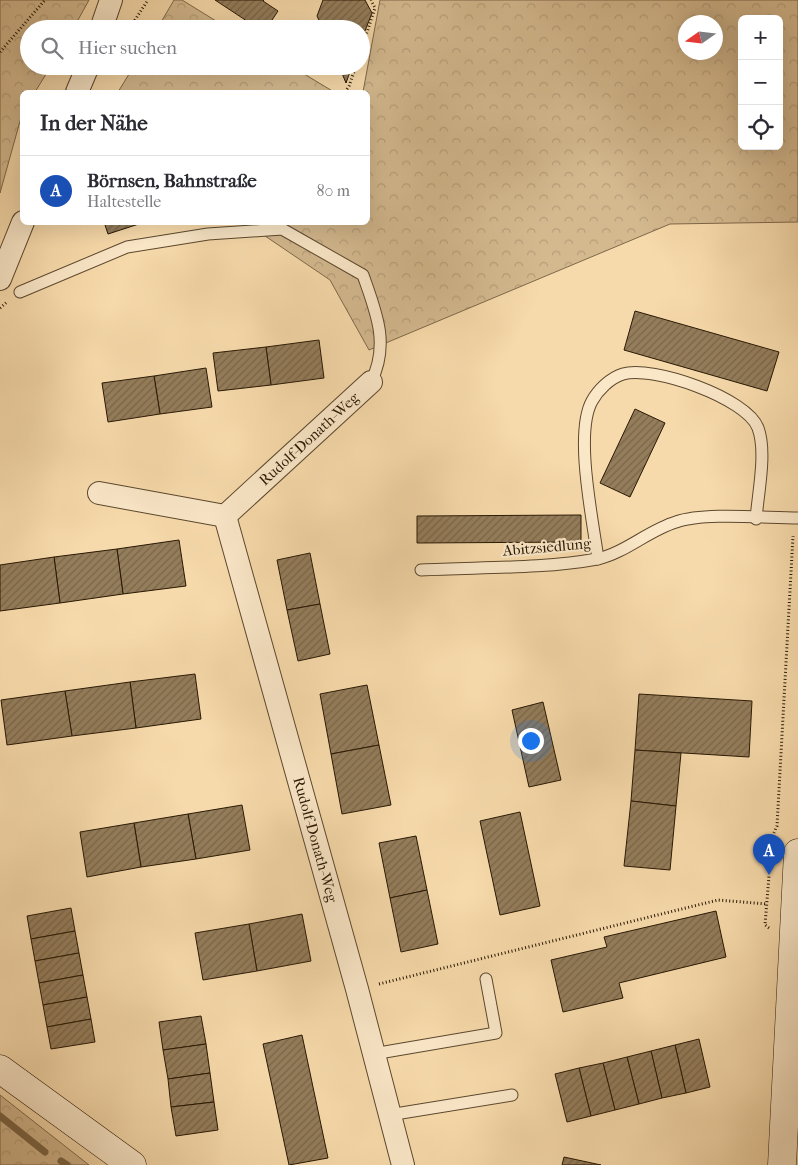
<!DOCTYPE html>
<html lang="de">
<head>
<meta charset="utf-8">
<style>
	:root { --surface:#fff; --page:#f7f7f7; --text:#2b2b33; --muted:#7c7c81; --line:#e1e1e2; --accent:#ea580c }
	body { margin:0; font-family:"IM FELL French Canon",serif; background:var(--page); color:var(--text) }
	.controls { position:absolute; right:15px; top:15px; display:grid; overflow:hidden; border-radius:8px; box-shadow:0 5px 20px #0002 }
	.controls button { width:45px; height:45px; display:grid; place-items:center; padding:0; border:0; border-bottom:1px solid var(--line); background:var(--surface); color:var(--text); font:25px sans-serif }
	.compass { position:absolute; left:678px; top:15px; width:45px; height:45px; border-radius:50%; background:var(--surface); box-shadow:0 5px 20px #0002; rotate:256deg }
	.you { position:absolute; left:530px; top:740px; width:18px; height:18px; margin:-12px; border:4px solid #fff; border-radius:50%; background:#1a73e8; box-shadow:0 0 0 8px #1a73e833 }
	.badge { display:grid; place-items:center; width:32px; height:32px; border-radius:50%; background:var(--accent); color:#fff; font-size:16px; font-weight:700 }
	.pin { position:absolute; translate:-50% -41px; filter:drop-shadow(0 1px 2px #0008) }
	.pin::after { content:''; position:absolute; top:26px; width:18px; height:15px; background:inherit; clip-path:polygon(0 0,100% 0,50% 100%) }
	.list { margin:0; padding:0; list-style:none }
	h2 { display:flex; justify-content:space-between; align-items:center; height:65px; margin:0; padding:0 20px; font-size:21px }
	h2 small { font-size:16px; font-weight:400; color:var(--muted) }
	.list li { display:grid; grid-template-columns:32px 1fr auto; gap:15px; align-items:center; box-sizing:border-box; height:70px; padding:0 20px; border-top:1px solid var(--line) }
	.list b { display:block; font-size:19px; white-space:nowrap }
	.list p { margin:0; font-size:16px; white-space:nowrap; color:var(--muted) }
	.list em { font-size:16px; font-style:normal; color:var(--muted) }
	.icon { flex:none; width:28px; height:28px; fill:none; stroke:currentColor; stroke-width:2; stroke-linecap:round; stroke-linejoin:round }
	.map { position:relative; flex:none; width:798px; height:1165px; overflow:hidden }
	.search { position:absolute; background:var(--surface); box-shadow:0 5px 20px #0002; left:20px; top:20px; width:350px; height:55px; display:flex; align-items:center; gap:12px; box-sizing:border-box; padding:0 18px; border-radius:28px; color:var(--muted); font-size:19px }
	.panel { position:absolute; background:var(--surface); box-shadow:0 5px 20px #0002; left:20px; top:90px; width:350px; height:135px; border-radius:8px }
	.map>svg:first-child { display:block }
</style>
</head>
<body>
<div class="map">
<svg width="798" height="1165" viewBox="0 0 798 1165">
	<defs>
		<pattern id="forest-crowns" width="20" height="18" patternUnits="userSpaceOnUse" patternTransform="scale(1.25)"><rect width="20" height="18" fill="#d4b98f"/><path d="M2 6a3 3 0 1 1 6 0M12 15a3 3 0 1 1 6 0" fill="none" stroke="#b69e7a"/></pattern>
		<pattern id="building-hatch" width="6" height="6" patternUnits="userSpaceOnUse" patternTransform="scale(1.25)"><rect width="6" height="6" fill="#947d5b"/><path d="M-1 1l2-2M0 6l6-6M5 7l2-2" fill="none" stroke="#796549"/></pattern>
	</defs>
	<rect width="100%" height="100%" fill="#f7daab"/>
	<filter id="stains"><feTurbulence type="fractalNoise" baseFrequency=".004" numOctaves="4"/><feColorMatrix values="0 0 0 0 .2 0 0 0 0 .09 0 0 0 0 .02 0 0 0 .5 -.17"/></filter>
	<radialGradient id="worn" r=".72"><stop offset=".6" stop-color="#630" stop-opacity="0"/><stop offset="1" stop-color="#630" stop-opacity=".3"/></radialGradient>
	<g fill="url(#forest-crowns)" stroke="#7e684a" fill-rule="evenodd">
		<path d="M0 0H89L73 29H29V66H51L35 92H22V114L0 193Z"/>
		<path d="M174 0H182L229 29H157Z"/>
		<path d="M380 0H798V222L670 224 369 350 330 280 246 223 368 222V92H363ZM742 19H779V146H742ZM686 22H716V52H686Z"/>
		<path d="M134 66H291L334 92H118Z"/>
		<path d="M0 1095 89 1165H0Z"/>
	</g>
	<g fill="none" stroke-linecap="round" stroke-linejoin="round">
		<g stroke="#7a6546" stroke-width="7">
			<path d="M0 1116 45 1152"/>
			<path d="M61 1161 67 1165"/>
		</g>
	</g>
	<g fill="url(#building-hatch)" stroke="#281804">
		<path d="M215 0H264L263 1 278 11 266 29H259Z"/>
		<path d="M323 0H365L372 13 361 41V29H323L317 16Z"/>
		<path d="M339 66H352L346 83Z"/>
		<path d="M104 222H145L108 234Z"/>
		<path d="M635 311 779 352 767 391 624 350Z"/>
		<path d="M319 340 324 378 271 385 266 347Z"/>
		<path d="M266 347 271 385 218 391 213 353Z"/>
		<path d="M206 368 212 407 160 414 154 376Z"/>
		<path d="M154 376 160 414 108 422 102 383Z"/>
		<path d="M635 409 665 423 630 497 600 483Z"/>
		<path d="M581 515V542L417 543V516Z"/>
		<path d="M179 540 186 586 123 594 117 549Z"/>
		<path d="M117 549 123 594 60 603 54 557Z"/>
		<path d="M310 553 320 604 287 610 277 560Z"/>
		<path d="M54 557 60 603 0 611V565Z"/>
		<path d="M320 604 330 654 298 661 287 610Z"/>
		<path d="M195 674 201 719 136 728 130 682Z"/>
		<path d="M130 682 136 728 72 736 65 691Z"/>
		<path d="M367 685 379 745 331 754 320 694Z"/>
		<path d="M65 691 72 736 7 745 1 700Z"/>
		<path d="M639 694 752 701 749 757 635 750Z"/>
		<path d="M543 702 561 780 529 787 512 710Z"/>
		<path d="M379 745 391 805 342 814 331 754Z"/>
		<path d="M635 750 681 753 676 806 631 801Z"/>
		<path d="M631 801 676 806 670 870 624 866Z"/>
		<path d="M242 805 250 850 196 859 188 814Z"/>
		<path d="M520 812 540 906 500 915 480 821Z"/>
		<path d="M188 814 196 859 141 867 134 823Z"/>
		<path d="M134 823 141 867 87 877 80 832Z"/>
		<path d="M416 836 427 890 390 898 379 843Z"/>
		<path d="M427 890 438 944 401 952 390 898Z"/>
		<path d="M71 908 75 931 31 939 27 916Z"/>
		<path d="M716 911 726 957 619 983 623 998 563 1012 551 960 607 947 604 937Z"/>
		<path d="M302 914 311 961 257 971 249 924Z"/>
		<path d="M249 924 257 971 203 980 195 933Z"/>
		<path d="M75 931 79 953 35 961 31 939Z"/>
		<path d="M79 953 83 975 39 983 35 961Z"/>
		<path d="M83 975 87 997 43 1005 39 983Z"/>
		<path d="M87 997 91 1019 47 1027 43 1005Z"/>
		<path d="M201 1016 206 1044 163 1050 159 1022Z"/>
		<path d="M91 1019 95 1042 51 1049 47 1027Z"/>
		<path d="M302 1035 328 1158 289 1165 263 1044Z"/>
		<path d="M699 1039 710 1087 686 1093 675 1045Z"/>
		<path d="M206 1044 210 1073 168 1079 163 1050Z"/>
		<path d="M675 1045 686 1093 662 1098 651 1051Z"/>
		<path d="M651 1051 662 1098 639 1104 627 1057Z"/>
		<path d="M627 1057 639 1104 615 1110 603 1063Z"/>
		<path d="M603 1063 615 1110 591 1116 579 1068Z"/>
		<path d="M579 1068 591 1116 567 1122 555 1074Z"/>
		<path d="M210 1073 214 1102 171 1107 168 1079Z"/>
		<path d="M214 1102 218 1130 176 1136 171 1107Z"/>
		<path d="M564 1157 601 1165H562Z"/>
	</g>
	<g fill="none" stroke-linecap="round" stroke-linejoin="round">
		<g stroke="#5c482e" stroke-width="13">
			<g id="lane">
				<path d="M20 292 127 247 208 234 282 229 363 275C376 312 390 344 371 382"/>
				<path d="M598 559C593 521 574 433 592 401 598 390 610 378 623 374 652 365 747 398 758 428 767 452 758 493 756 519"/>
				<path d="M421 570C477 567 544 569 597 559 625 553 649 530 676 522 705 512 765 518 798 518"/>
				<path d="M373 1054 496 1033 486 979"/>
				<path d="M389 1115 512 1095"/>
			</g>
		</g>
		<g stroke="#5c482e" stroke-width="24">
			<g id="street">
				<path d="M101 29 111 0"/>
				<path d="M77 92 88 66"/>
				<path d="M0 279 23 222"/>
				<path d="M99 493 225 516"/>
				<path id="s1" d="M225 516 357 989 403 1165"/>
				<path id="s2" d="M225 516 371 382"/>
			</g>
		</g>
		<g stroke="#281804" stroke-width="29">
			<g id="secondary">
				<path d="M0 1069 132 1165"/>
				<path d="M782 1165 798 853"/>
			</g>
		</g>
		<g stroke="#281804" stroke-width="3" stroke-dasharray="1 2.5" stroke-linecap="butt">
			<path d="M129 29 148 0"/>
			<path d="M361 50 375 8 371 0"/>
			<path d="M0 52 45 0"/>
			<path d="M345 92 349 86 356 66"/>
			<path d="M0 308 7 302"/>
			<path d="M771 850 772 837 777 826 793 536"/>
			<path d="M769 928 765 925 769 876"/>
			<path d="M379 984 718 900 767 904"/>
		</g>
		<use href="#lane" stroke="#fae7c8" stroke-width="11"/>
		<use href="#street" stroke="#fae7c8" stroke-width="22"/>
		<use href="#secondary" stroke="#fae7c8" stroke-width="28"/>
	</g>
	<g text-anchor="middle" stroke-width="4.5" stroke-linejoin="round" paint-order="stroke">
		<g font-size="15" fill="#281804" stroke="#fae7c8">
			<text dy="5" stroke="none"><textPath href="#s2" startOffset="114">Rudolf-Donath-Weg</textPath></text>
			<text transform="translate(547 547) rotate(-5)" y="5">Abitzsiedlung</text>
			<text dy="5" stroke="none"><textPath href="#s1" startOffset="336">Rudolf-Donath-Weg</textPath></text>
		</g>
	</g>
	<rect width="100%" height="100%" filter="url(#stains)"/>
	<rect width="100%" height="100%" fill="url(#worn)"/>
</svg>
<div class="controls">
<button>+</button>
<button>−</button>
<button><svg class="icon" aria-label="locate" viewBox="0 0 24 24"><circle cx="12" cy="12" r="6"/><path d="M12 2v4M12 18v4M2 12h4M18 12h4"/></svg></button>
</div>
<svg class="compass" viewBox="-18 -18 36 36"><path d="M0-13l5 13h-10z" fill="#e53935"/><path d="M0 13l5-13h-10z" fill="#7c7c81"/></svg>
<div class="you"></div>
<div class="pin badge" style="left:769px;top:875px;background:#1a4fb4">A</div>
<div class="search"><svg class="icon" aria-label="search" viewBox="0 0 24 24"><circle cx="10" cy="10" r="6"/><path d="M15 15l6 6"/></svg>Hier suchen</div>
<section class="panel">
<h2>In der Nähe<small></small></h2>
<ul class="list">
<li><span class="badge" style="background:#1a4fb4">A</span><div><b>Börnsen, Bahnstraße</b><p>Haltestelle</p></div><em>80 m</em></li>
</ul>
</section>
</div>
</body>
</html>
